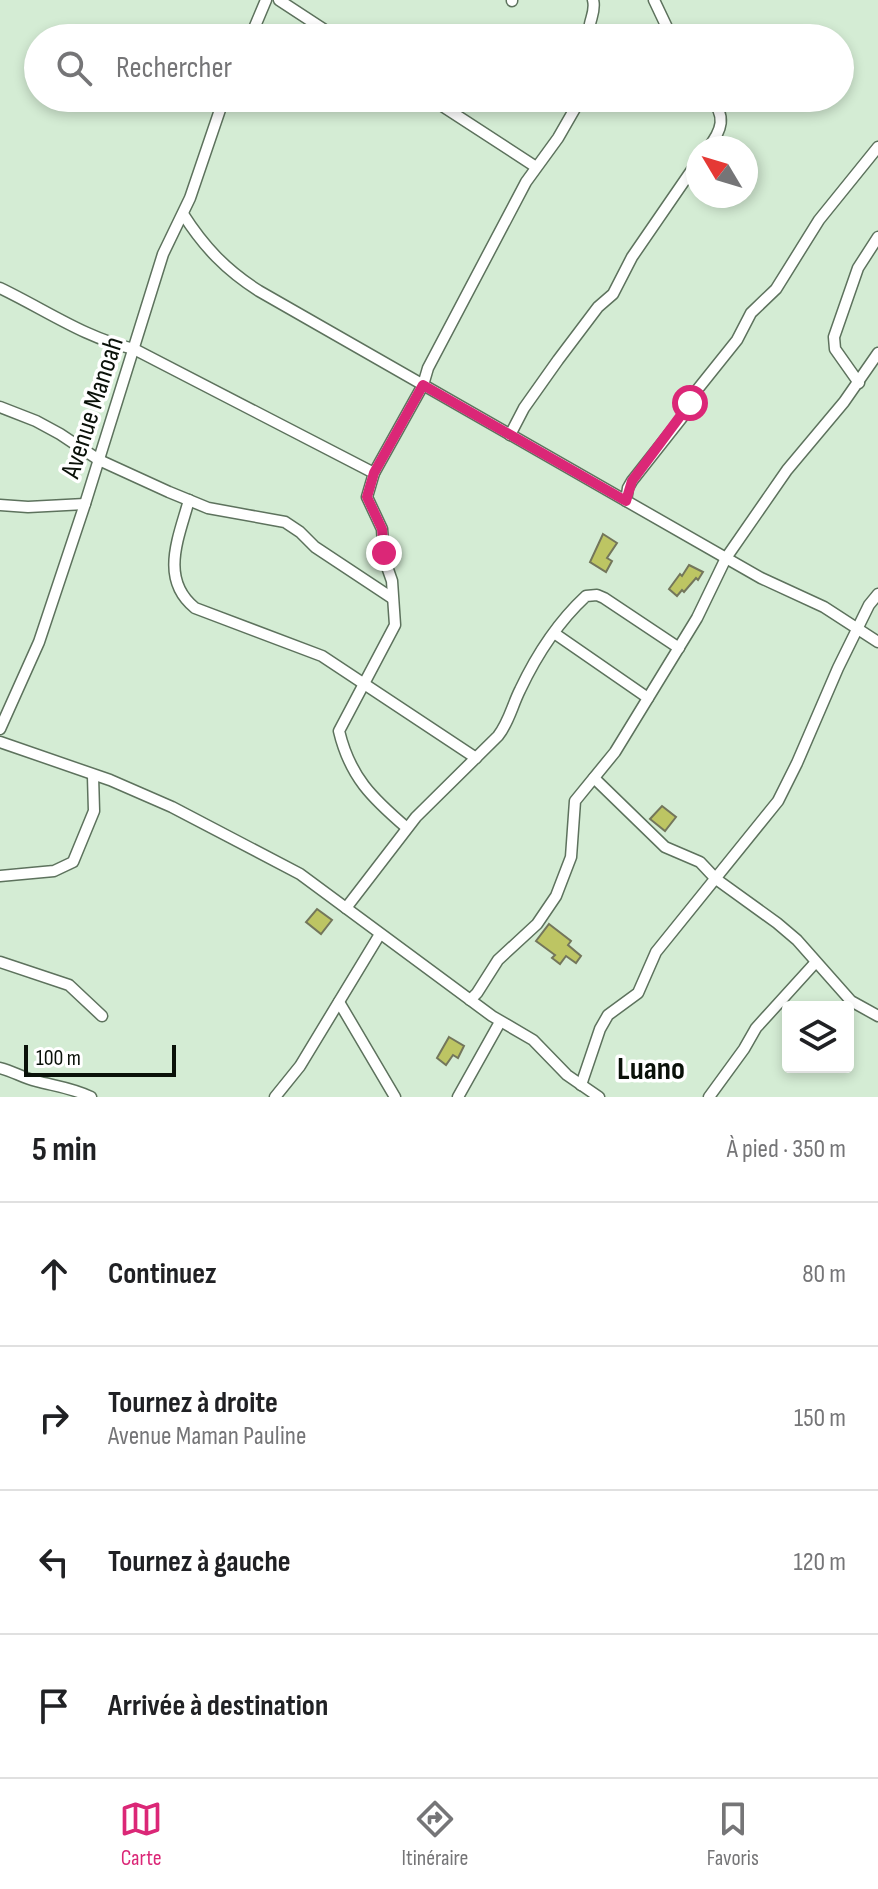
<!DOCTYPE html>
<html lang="fr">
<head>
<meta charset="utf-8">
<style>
	:root { --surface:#fff; --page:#f2f2f2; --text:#202124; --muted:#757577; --line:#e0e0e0; --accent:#db2777 }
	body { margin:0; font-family:"Sofia Sans Condensed",sans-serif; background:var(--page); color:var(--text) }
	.controls { position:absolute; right:24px; bottom:24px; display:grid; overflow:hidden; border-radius:8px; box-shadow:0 4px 12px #0003 }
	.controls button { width:72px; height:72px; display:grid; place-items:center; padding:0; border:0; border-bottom:2px solid var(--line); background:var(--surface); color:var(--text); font:40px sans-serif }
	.compass { position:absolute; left:686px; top:136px; width:72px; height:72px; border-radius:50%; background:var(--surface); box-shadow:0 4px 12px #0003; rotate:308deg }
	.scale { position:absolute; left:24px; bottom:20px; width:152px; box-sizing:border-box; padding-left:8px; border:4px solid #0a1109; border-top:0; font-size:22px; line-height:28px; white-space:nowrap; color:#0a1109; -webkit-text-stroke:6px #fff; paint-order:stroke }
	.stop { position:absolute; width:24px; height:24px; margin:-18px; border:6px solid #db2777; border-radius:50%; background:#fff }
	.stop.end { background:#db2777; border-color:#fff; box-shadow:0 2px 8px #0008 }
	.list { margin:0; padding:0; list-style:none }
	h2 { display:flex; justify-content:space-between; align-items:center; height:104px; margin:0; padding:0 32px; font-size:34px }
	h2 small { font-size:26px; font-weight:400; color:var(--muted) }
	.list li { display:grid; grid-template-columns:52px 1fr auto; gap:24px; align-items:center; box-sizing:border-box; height:144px; padding:0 32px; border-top:2px solid var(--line) }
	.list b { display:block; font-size:30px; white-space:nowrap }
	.list p { margin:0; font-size:26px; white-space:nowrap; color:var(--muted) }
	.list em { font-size:26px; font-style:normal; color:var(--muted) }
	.icon { flex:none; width:44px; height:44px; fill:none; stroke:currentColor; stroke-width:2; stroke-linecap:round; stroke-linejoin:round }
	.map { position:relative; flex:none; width:878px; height:1097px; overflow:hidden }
	.search { position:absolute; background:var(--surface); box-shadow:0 4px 12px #0003; left:24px; right:24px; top:24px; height:88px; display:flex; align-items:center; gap:20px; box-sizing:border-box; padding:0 28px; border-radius:44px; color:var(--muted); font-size:30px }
	.sheet { height:680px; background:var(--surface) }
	nav { display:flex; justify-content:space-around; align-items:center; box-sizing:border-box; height:112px; border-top:2px solid var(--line); background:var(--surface); font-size:22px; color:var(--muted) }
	nav a { display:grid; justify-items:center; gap:4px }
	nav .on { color:var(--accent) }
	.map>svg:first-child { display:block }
</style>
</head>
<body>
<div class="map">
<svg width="878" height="1097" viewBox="0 0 878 1097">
	<rect width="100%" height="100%" fill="#d4ecd4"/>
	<g fill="#bdc563" stroke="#73765b" stroke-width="2">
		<path d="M603 534 617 543 607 558 612 561 606 572 590 562Z"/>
		<path d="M689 565 703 572 698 580 696 578 684 592 682 590 677 596 669 589 680 574 682 576Z"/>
		<path d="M662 806 676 817 665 831 650 819Z"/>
		<path d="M317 909 332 920 321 934 306 922Z"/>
		<path d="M549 924 571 941 568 945 581 956 576 963 566 956 560 964 552 958 555 955 536 941Z"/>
		<path d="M449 1037 464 1046 458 1058 453 1055 446 1065 437 1058Z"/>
	</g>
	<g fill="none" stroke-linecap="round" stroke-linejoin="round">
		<g stroke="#5d725d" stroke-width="13">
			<g id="street">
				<path d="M279 0 337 38"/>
				<path d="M512 0V1"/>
				<path d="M654 0 672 38"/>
				<path d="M250 38 266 0"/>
				<path d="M591 38C585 24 597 14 593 0"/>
				<path d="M430 98 536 167"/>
				<path d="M708 148C722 130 727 116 710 98"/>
				<path d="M183 214C204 247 226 270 259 291L761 578 824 607 878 642"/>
				<path d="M0 288C46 310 85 338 134 349L374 473"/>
				<path d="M859 383 835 349 834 337 858 268 878 237"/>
				<path d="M0 407 36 421 60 434 99 460 169 492 208 508 285 522 300 532 315 547 392 598"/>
				<path d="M510 435 524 408 558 360 598 307 613 294 632 257 698 161"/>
				<path d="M189 500C179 537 159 579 195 608L322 656 476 758"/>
				<path d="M626 501 628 488 632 481 688 410 697 390 737 340 751 313 776 289 819 220 878 147"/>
				<path d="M0 505 28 507 85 504"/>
				<path d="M554 633 648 698"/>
				<path d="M0 729 39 642 85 504 163 254 190 198 224 98"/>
				<path d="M0 742 110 780 172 807 300 874 492 1016 533 1040 567 1075 599 1097"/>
				<path d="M594 778 665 847 700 862 716 879 777 923 797 940 851 1001 878 1016"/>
				<path d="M407 828C372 798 350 777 339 731L395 625 392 581 384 558 382 529 367 497 374 473 423 385 428 368 526 182 558 138 581 98"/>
				<path d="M0 876 54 871 73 862 94 811 93 776"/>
				<path d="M346 908 416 817 498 736C509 722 512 706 520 690 536 656 558 622 586 596L597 595 604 598 679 648"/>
				<path d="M0 962 69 985 102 1016"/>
				<path d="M470 1000 477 993 498 960 537 924 556 896 571 857 575 801 615 752 697 618 726 558 787 470 844 402 878 353"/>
				<path d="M339 1002 395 1097"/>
				<path d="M0 1068C13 1071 23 1078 36 1081 55 1086 73 1088 91 1097"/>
				<path d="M581 1085 600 1029 608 1015 638 993 656 952 778 801 797 763 838 668 869 605 878 594"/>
				<path d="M275 1097 300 1066 380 934"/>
				<path d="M458 1097 500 1022"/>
				<path d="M709 1097 744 1049 756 1028 815 963"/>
			</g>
		</g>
		<use href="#street" stroke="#fff" stroke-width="10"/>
	</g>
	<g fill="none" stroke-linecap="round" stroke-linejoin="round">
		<path stroke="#db2777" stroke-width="10" d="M384 553 382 529 367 497 374 473 423 385 626 501 632 481 690 403"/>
	</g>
	<g text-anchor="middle" stroke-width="7" stroke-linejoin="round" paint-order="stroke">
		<g font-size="28" fill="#0a1109" stroke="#fff">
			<text transform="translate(91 407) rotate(-72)" y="10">Avenue Manoah</text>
		</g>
		<g font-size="32" font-weight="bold" fill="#0a1109" stroke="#fff">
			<text x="651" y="1079">Luano</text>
		</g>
	</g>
</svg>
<div class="controls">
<button><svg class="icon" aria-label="layers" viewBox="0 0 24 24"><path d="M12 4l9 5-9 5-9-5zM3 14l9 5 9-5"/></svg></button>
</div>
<svg class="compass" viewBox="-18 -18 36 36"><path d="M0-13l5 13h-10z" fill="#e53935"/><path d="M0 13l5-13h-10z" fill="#757577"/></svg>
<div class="scale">100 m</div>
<div class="stop" style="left:690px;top:403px"></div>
<div class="stop end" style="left:384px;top:553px"></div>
<div class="search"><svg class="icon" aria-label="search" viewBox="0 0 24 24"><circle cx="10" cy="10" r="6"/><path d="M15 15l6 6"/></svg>Rechercher</div>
</div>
<section class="sheet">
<h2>5 min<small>À pied · 350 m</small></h2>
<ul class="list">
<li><svg class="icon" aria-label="ahead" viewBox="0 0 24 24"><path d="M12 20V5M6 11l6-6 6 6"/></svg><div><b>Continuez</b></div><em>80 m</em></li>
<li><svg class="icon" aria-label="right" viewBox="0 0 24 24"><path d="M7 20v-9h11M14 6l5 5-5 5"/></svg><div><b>Tournez à droite</b><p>Avenue Maman Pauline</p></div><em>150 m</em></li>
<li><svg class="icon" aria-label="left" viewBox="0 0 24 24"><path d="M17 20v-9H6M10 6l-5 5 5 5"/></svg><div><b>Tournez à gauche</b></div><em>120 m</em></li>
<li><svg class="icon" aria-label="arrive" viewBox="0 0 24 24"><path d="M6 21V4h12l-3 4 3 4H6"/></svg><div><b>Arrivée à destination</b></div></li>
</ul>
</section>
<nav>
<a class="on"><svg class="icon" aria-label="map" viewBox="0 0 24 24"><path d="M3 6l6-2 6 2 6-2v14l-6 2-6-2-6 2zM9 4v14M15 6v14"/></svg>Carte</a>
<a><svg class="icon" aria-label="directions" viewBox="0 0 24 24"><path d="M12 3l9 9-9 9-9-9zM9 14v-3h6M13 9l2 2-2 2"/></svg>Itinéraire</a>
<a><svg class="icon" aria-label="saved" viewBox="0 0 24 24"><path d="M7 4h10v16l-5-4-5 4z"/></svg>Favoris</a>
</nav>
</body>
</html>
